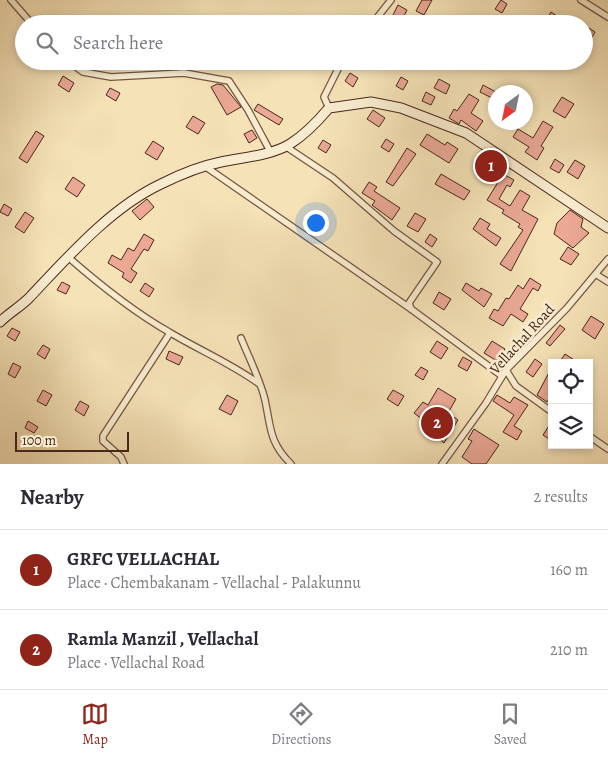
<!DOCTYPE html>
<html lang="en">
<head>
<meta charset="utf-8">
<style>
	:root { --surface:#fff; --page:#f7f7f7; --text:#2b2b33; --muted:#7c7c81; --line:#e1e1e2; --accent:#8f2418 }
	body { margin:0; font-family:Alegreya,serif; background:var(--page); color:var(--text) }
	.controls { position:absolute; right:15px; bottom:15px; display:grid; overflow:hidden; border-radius:0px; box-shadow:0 2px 8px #0003 }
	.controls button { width:45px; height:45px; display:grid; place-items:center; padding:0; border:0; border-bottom:1px solid var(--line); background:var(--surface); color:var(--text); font:25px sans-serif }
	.compass { position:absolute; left:488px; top:85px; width:45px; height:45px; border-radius:50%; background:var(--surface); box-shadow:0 2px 8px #0003; rotate:213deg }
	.scale { position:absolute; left:15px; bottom:12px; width:114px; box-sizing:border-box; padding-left:5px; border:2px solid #49271a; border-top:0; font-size:14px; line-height:18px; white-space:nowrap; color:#49271a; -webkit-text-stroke:4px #f8ecd0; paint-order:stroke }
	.you { position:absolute; left:315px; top:222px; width:18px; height:18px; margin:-12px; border:4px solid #fff; border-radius:50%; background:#1a73e8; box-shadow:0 0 0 8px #1a73e833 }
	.badge { display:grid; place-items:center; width:32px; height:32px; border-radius:50%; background:var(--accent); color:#fff; font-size:16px; font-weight:700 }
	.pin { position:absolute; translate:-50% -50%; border:2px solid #fff; box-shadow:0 1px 5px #0006 }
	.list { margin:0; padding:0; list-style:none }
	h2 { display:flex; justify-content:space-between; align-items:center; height:65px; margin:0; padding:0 20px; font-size:21px }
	h2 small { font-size:16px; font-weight:400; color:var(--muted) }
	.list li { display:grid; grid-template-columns:32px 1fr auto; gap:15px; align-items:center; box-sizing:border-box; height:80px; padding:0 20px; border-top:1px solid var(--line) }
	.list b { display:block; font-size:19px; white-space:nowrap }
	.list p { margin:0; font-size:16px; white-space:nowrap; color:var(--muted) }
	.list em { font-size:16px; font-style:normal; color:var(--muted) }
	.icon { flex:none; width:28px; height:28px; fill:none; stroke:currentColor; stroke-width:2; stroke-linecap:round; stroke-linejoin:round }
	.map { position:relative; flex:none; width:608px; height:464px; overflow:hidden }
	.search { position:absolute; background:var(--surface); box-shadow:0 2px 8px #0003; left:15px; right:15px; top:15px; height:55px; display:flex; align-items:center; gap:12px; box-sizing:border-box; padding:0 18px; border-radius:28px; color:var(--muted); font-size:19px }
	.sheet { height:225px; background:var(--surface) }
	nav { display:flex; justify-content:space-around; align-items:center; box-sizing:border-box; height:70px; border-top:1px solid var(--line); background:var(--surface); font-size:14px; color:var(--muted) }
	nav a { display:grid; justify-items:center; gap:2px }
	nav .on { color:var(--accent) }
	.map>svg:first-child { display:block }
</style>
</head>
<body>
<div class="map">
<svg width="608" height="464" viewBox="0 0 608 464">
	<rect width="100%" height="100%" fill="#f5e2b7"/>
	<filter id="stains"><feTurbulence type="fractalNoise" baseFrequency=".004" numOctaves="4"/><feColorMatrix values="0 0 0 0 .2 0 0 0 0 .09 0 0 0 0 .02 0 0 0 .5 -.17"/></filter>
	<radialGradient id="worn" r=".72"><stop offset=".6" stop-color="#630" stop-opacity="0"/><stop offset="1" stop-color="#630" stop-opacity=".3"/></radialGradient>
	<g fill="#eaa895" stroke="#49271a">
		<path d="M422 0H432L424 15 416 11Z"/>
		<path d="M501 0 507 4 502 13 495 9Z"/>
		<path d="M398 5 407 10 401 22 392 17Z"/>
		<path d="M551 12 560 18 557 24H544Z"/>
		<path d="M584 25 595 32 589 43 584 40Z"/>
		<path d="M350 73 358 78 353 87 345 81Z"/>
		<path d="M63 76 74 83 69 92 58 85Z"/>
		<path d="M401 77 408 81 403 90 396 86Z"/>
		<path d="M439 79 450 85 446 94 434 88Z"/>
		<path d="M217 84 223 85 241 107 227 115 211 87Z"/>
		<path d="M483 85 496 92V100L480 92Z"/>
		<path d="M110 88 120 93 116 101 106 95Z"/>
		<path d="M426 92 435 97 431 105 422 101Z"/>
		<path d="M469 94 479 100 471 113 483 121 476 131 461 120 459 124 449 118 454 109 457 111Z"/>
		<path d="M562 97 574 104 565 118 553 111Z"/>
		<path d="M258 104 283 119 279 125 254 110Z"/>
		<path d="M373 110 385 118 379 127 367 119Z"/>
		<path d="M193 116 205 123 198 134 186 127Z"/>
		<path d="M543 121 553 127 541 146 544 148 537 160 525 152 529 147 513 137 518 129 533 138Z"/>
		<path d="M252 130 257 138 249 143 244 134Z"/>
		<path d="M36 131 44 136 27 163 19 158Z"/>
		<path d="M427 134 445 145 447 142 458 149 449 163 420 145Z"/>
		<path d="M386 139 394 144 389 152 381 147Z"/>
		<path d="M323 140 331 145 326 153 318 148Z"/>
		<path d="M153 141 164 148 157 160 145 153Z"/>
		<path d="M407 148 416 154 393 186 386 182Z"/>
		<path d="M486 157 501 167 496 175 481 165Z"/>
		<path d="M555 159 564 165 559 173 550 168Z"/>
		<path d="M575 160 585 166 578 179 567 172Z"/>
		<path d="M441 174 470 191 464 200 435 184Z"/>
		<path d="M503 174 514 180 510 187 507 185 499 199 510 206 520 190 530 196 522 210 538 219 511 271 500 264 523 230 518 227 520 224 502 213 504 210 487 200Z"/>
		<path d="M73 177 85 185 77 197 65 189Z"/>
		<path d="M369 182 377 187 374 191 400 208 392 220 372 205 375 201 362 193Z"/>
		<path d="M147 199 154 207 140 220 132 211Z"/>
		<path d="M4 204 12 209 8 216 0 212Z"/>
		<path d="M570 210 583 219 581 227 589 233 573 248 554 234 557 223Z"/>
		<path d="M25 212 34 218 24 233 15 227Z"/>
		<path d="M415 213 426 219 418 232 407 226Z"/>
		<path d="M480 218 490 224 487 229 501 238 496 246 473 229Z"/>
		<path d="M144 234 154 240 148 251 144 249 131 269 137 273 131 283 122 277 124 273 108 263 112 255 121 260 128 248 134 251Z"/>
		<path d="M430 234 437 239 432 247 425 242Z"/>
		<path d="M568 247 579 254 571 265 560 259Z"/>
		<path d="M530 278 541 285 538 291 533 288 520 309 528 314 523 322 511 314 503 326 489 318 494 309 498 311 506 298 509 299 518 285 523 289Z"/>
		<path d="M62 282 70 286 66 294 57 290Z"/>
		<path d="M145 283 154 289 149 297 140 291Z"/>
		<path d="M466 283 479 291 481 288 492 294 484 307 462 290Z"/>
		<path d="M439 292 451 299 444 310 433 303Z"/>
		<path d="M591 316 604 324 595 339 582 330Z"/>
		<path d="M560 325 565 329 550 346 546 343Z"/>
		<path d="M12 328 20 332 15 341 7 336Z"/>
		<path d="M437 341 448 348 441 359 430 352Z"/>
		<path d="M492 341 505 349 497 361 484 353Z"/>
		<path d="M43 345 50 349 45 359 37 354Z"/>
		<path d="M169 351 183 357 179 365 166 359Z"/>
		<path d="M565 354 579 363H559Z"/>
		<path d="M463 357 472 362 467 371 458 366Z"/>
		<path d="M535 359 542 364 533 377 526 372Z"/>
		<path d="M13 363 21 367 15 378 8 374Z"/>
		<path d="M421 367 428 371 423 380 415 375Z"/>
		<path d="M552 367V394L547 402 537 395Z"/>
		<path d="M438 388 456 399 448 413 458 420 444 443 428 430 431 426 414 413 423 402 428 405Z"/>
		<path d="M43 390 52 395 46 406 37 401Z"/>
		<path d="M393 390 404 396 398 406 387 399Z"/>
		<path d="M227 395 238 401 231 415 219 409Z"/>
		<path d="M497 395 510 403 514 397 528 405 514 426 522 431 517 440 503 432 514 415 493 401Z"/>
		<path d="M80 401 89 406 84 416 75 410Z"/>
		<path d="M28 421 38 427 34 433 25 428Z"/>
		<path d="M552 421V441L543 435Z"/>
		<path d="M474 429 499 445 486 464H472L462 457 472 441 468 439Z"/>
	</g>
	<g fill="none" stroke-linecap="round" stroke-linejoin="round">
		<g stroke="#745641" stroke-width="8">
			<g id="minor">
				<path d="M11 0 32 24"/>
				<path d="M581 0 608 17"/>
				<path d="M372 24 391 0"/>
				<path d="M68 61 83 72 111 77 184 73 229 81 248 110 270 151"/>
				<path d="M329 108 324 97 342 61"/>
				<path d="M285 146 333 178 394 231 437 262 409 303 411 309 502 376"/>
				<path d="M206 167 411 309"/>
				<path d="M68 257C100 285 132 311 169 332 199 350 230 363 258 383"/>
				<path d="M597 275 608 282"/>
				<path d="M241 338C249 358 260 379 265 400 271 428 269 442 291 464"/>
				<path d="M506 370 516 386 552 412"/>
				<path d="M589 436 608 449"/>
				<path d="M124 464 121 457 103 441V436L170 333"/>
				<path d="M442 464 486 403 506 370 567 308 608 259"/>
			</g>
		</g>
		<g stroke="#49271a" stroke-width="11">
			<path id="secondary" d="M0 322C9 313 20 307 29 298 67 258 110 208 161 184 179 175 201 166 221 162 244 157 270 156 290 144 306 134 318 121 329 108L371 102 401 108 466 133 608 228"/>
		</g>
		<use href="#minor" stroke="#f8ecd0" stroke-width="5.5"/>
		<use href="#secondary" stroke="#f8ecd0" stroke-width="9"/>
	</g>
	<g text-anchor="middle" stroke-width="5" stroke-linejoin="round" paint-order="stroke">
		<g font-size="15" fill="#49271a" stroke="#f8ecd0">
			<text transform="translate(522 339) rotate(-48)" y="5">Vellachal Road</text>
		</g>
	</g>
	<rect width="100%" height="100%" filter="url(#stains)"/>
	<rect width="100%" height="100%" fill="url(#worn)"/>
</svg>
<div class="controls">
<button><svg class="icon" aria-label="locate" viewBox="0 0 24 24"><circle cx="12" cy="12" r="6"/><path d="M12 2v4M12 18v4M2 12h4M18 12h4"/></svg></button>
<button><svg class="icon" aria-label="layers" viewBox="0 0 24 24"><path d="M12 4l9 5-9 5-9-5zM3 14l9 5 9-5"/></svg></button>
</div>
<svg class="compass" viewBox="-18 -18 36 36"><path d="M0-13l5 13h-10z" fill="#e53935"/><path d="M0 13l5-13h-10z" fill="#7c7c81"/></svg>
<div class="scale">100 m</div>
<div class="you"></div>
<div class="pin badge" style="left:491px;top:166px">1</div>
<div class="pin badge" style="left:437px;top:423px">2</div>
<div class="search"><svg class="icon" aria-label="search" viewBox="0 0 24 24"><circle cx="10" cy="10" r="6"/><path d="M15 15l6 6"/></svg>Search here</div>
</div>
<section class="sheet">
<h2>Nearby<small>2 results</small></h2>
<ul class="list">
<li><span class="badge">1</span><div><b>GRFC VELLACHAL</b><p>Place · Chembakanam - Vellachal - Palakunnu</p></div><em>160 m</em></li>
<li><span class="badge">2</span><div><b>Ramla Manzil , Vellachal</b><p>Place · Vellachal Road</p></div><em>210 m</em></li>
</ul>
</section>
<nav>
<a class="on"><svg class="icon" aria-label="map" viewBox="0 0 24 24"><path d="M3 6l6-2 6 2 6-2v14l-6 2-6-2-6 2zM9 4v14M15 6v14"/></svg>Map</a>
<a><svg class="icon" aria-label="directions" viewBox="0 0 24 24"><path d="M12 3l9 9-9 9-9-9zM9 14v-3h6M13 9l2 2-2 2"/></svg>Directions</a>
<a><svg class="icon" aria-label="saved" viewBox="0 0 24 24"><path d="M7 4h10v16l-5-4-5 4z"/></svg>Saved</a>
</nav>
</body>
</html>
